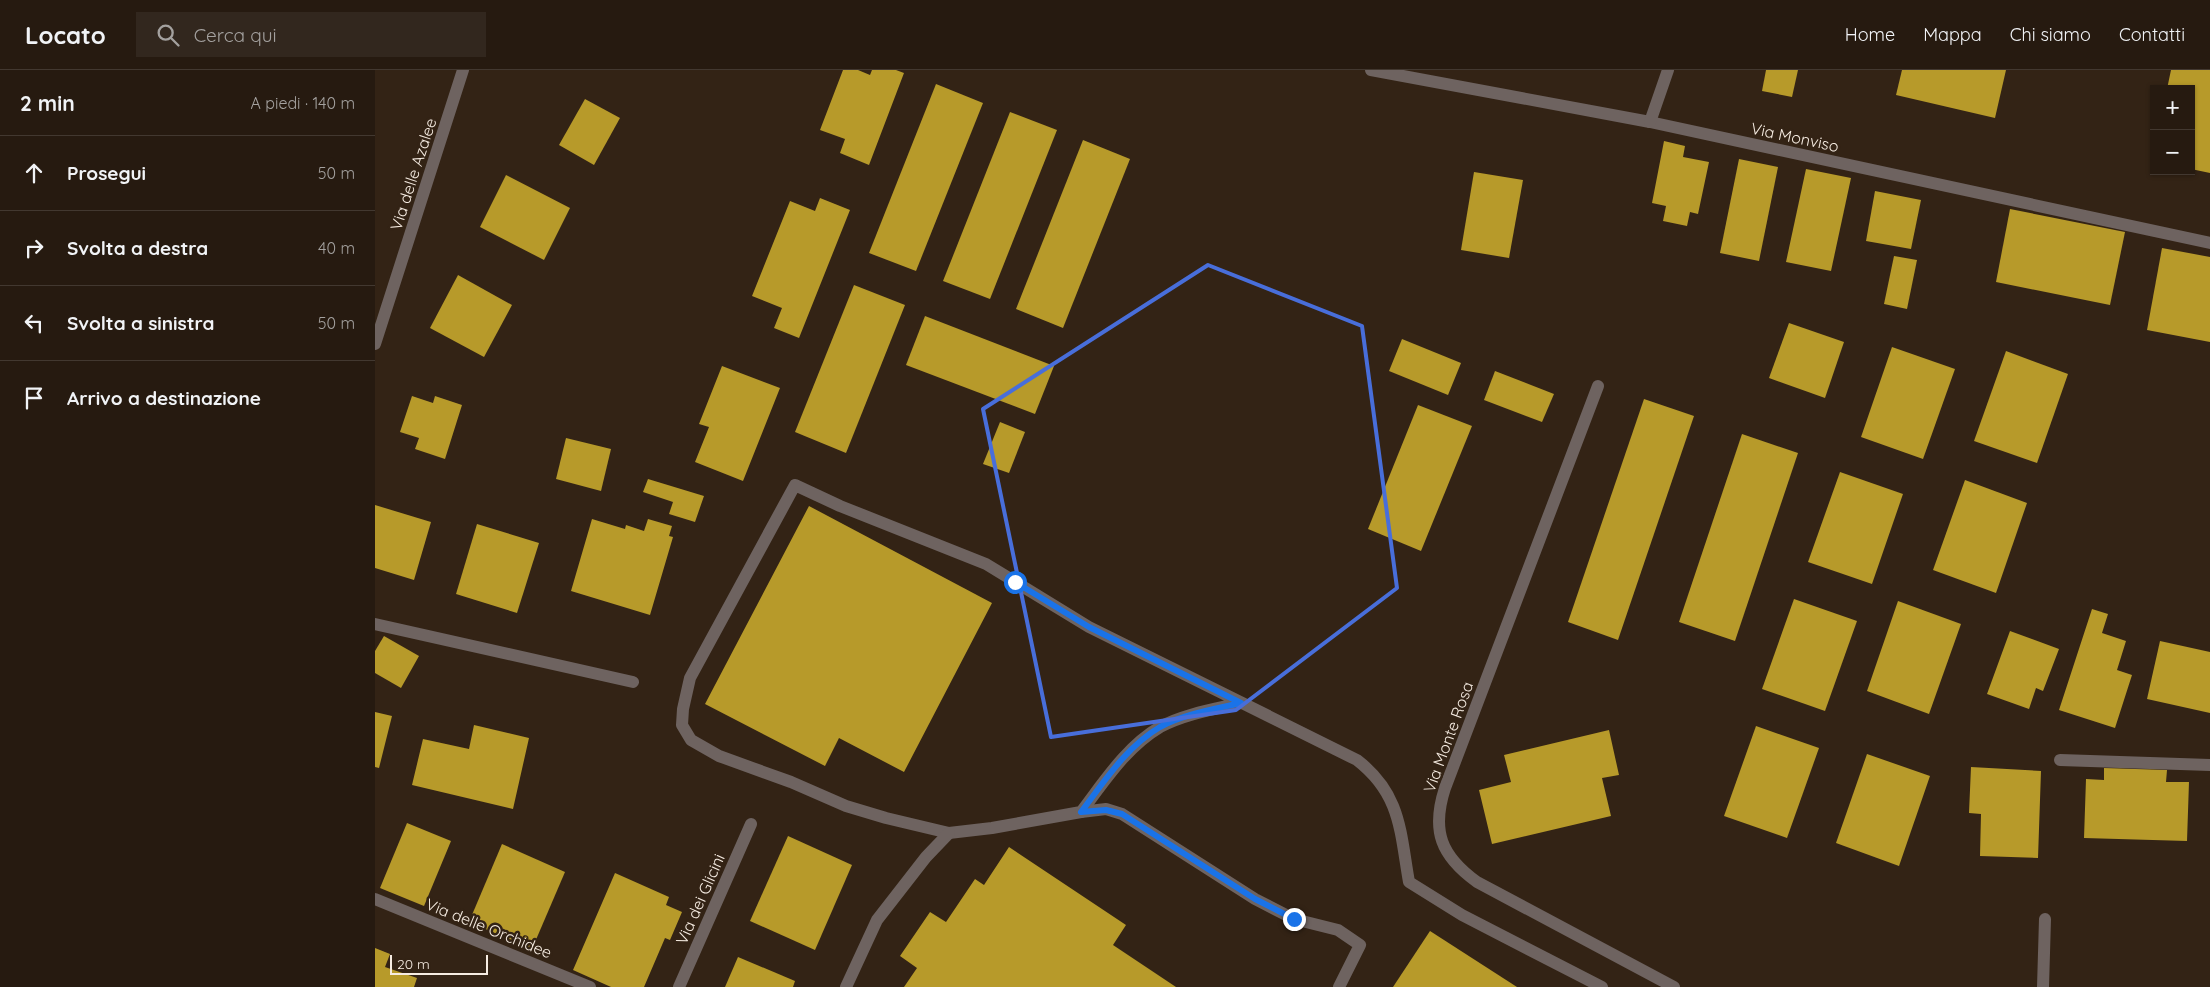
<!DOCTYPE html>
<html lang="it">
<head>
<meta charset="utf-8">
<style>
	:root { --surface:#261a10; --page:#32271e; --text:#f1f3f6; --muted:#a4a19f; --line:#423830 }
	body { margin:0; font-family:Quicksand,sans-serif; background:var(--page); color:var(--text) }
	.controls { position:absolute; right:15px; top:15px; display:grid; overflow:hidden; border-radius:0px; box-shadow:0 1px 4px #0004 }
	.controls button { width:45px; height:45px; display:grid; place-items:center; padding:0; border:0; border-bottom:1px solid var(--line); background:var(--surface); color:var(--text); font:25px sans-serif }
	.scale { position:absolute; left:15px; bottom:12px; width:98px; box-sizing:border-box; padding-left:5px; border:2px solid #f6ece2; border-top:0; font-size:14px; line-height:18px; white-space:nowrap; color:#f6ece2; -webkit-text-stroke:4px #332315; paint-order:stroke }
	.stop { position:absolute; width:15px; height:15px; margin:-11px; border:4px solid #1a73e8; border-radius:50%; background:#fff }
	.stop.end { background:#1a73e8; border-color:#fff; box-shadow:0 1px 5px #0008 }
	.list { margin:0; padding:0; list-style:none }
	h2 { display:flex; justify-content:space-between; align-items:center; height:65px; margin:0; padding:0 20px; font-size:21px }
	h2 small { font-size:16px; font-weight:400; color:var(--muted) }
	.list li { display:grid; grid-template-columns:32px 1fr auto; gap:15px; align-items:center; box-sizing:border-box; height:75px; padding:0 20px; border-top:1px solid var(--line) }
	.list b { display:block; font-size:19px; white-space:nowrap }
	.list em { font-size:16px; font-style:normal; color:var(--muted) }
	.icon { flex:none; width:28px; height:28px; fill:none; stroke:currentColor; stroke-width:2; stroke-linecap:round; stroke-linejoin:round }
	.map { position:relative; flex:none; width:1835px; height:917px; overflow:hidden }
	header { display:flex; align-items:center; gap:30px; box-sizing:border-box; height:70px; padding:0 25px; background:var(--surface); border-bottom:1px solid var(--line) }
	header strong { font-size:24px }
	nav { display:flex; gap:28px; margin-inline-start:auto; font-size:18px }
	.search { width:350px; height:45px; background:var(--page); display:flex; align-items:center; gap:12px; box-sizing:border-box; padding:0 18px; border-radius:0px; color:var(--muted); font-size:19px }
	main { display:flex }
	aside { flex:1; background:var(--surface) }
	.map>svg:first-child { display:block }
</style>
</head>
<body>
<header>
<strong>Locato</strong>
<div class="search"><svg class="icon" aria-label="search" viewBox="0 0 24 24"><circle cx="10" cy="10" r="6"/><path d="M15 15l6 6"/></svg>Cerca qui</div>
<nav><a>Home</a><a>Mappa</a><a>Chi siamo</a><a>Contatti</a></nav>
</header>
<main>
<aside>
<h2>2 min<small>A piedi · 140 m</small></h2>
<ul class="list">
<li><svg class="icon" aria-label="ahead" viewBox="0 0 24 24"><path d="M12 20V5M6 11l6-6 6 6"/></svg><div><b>Prosegui</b></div><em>50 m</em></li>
<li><svg class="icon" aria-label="right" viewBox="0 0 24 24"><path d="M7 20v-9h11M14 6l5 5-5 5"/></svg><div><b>Svolta a destra</b></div><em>40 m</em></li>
<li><svg class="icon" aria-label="left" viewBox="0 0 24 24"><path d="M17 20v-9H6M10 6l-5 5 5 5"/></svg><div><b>Svolta a sinistra</b></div><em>50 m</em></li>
<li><svg class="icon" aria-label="arrive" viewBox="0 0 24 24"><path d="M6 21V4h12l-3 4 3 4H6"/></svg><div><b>Arrivo a destinazione</b></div></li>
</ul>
</aside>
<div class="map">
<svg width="1835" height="917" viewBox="0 0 1835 917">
	<rect width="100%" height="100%" fill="#332315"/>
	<g fill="#b79a2a">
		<path d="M468 0H483L495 5 497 0H521L529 3 494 95 465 83 470 69 445 60Z"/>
		<path d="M1391 0H1423L1417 27 1387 21Z"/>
		<path d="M1527 0H1631L1620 48 1521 25Z"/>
		<path d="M1796 0H1835V103L1816 99V19H1792Z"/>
		<path d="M561 14 608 33 541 201 494 183Z"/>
		<path d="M210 29 245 48 219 95 184 75Z"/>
		<path d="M635 42 682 60 615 229 568 211Z"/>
		<path d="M708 70 755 89 688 258 641 239Z"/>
		<path d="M1289 71 1310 76 1308 87 1334 92 1323 144 1315 142 1312 156 1288 151 1291 136 1277 133Z"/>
		<path d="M1364 89 1403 97 1384 191 1345 183Z"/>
		<path d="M1431 99 1476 108 1456 201 1411 192Z"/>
		<path d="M1099 102 1148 110 1134 188 1086 180Z"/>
		<path d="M131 105 195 138 169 190 105 157Z"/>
		<path d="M1500 121 1546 130 1536 179 1491 171Z"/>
		<path d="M445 128 475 140 424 268 399 258 407 238 377 226 415 131 440 141Z"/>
		<path d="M1635 139 1750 162 1735 235 1621 212Z"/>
		<path d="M1787 178 1835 187V272L1772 260Z"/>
		<path d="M1519 186 1542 190 1532 239 1509 234Z"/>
		<path d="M83 205 137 235 109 287 55 258Z"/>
		<path d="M479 215 530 235 471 383 420 362Z"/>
		<path d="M550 246 679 296 660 344 531 295Z"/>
		<path d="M1414 253 1469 272 1450 328 1394 308Z"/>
		<path d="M1027 269 1086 293 1073 325 1014 301Z"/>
		<path d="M1517 277 1580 299 1548 389 1486 367Z"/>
		<path d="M1631 281 1693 304 1662 393 1599 371Z"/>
		<path d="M347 296 405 318 368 411 320 392 334 357 324 354Z"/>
		<path d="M1120 301 1179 324 1167 352 1109 330Z"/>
		<path d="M37 326 58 333 60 326 87 335 70 389 40 379 44 368 25 362Z"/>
		<path d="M1269 329 1319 346 1243 570 1193 552Z"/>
		<path d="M1043 335 1097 356 1046 481 993 459Z"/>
		<path d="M625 352 650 362 634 403 608 394Z"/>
		<path d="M1367 364 1423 383 1360 571 1304 552Z"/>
		<path d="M191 368 236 379 226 421 181 409Z"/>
		<path d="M1465 402 1528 424 1497 514 1433 492Z"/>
		<path d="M273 409 329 426 320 452 294 444 298 432 268 422Z"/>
		<path d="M1590 410 1652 433 1621 523 1558 500Z"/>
		<path d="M0 435 56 452 39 510 0 498Z"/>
		<path d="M434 436 617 533 529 702 464 668 450 696 330 634Z"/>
		<path d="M217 449 250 459 251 455 269 461 273 449 297 456 294 466 298 467 275 545 196 521Z"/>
		<path d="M102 454 164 473 142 543 81 524Z"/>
		<path d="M1419 529 1482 551 1450 641 1387 619Z"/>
		<path d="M1523 531 1586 554 1554 644 1492 621Z"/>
		<path d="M1717 539 1733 544 1727 563 1751 571 1742 600 1757 605 1740 658 1684 640Z"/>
		<path d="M1635 561 1684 579 1668 621 1661 618 1654 639 1612 624Z"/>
		<path d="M9 566 44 586 26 618 0 603V581Z"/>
		<path d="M1785 571 1835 582V643L1772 629Z"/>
		<path d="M0 642 17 646 4 698 0 697Z"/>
		<path d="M99 655 154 668 138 739 37 715 48 669 94 679Z"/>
		<path d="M1381 656 1444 678 1412 768 1349 746Z"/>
		<path d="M1234 660 1244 705 1227 708 1236 746 1117 774 1104 720 1136 712 1129 685Z"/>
		<path d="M1492 684 1555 706 1524 796 1461 773Z"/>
		<path d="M1596 697 1666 701 1663 788 1605 786 1606 744 1594 743Z"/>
		<path d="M1729 698 1792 700 1791 712H1814L1812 771 1709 768 1711 709 1729 710Z"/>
		<path d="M32 753 76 771 49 836 5 818Z"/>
		<path d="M413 766 477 795 440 880 375 851Z"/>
		<path d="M127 774 190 802 157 879 94 852Z"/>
		<path d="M634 777 751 855 738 875 801 917H529L542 898 525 886 555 842 571 852 600 809 609 815Z"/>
		<path d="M240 803 294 827 291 835 307 842 295 870 290 868 269 917H236L198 900Z"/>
		<path d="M1055 861 1142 917H1018Z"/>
		<path d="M0 878 15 884 10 897 42 908 39 917H0Z"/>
		<path d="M363 887 420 911 418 917H350Z"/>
	</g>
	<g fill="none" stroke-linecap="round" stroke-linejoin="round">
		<g stroke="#6e6360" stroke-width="12">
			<path d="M866 633C840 639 809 644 785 657 751 677 729 712 706 742L617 758 574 763 511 748 471 736 416 712 344 686 316 670 307 655 308 639 315 608 420 415 465 436 611 494 714 557 982 690C1026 724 1025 761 1034 812L1087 845 1227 917"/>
			<path d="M706 742 731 739 747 744 880 829 919 849 963 860 985 875 964 917"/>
			<path d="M471 917 502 850 551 787 574 763"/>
			<path d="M1668 917 1670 849"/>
		</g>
		<g stroke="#6e6360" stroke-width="12">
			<path d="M996 0 1275 52 1835 173"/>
			<path d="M1275 52 1293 0"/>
			<path d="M0 274 88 0"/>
			<path d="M1223 316 1070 718C1056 761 1066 786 1102 812L1299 917"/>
			<path d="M0 554 258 612"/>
			<path d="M1685 690 1835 695"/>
			<path d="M0 829 215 917"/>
			<path d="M304 917 376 754"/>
		</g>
	</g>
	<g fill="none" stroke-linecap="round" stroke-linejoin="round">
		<path stroke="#1a73e8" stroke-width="6" d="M640 512 714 557 866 633C840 639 809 644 785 657 751 677 729 712 706 742L731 740 747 744 880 829 919 849"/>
	</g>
	<path fill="none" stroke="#486eda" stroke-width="4" stroke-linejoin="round" d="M833 195 987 256 1022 518 861 640 676 667 608 339Z"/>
	<g text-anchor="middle" stroke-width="5" stroke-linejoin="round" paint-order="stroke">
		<g font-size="16" fill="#f6ece2" stroke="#332315">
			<text transform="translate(1420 67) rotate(12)" y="6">Via Monviso</text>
			<text transform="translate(38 104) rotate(-72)" y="6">Via delle Azalee</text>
			<text transform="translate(1073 667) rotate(-70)" y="6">Via Monte Rosa</text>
			<text transform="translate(325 829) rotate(-66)" y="6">Via dei Glicini</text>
			<text transform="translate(114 858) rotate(22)" y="6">Via delle Orchidee</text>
		</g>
	</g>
</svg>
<div class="controls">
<button>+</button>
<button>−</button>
</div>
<div class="scale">20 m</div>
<div class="stop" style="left:640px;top:512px"></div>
<div class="stop end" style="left:919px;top:849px"></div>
</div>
</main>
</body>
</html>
